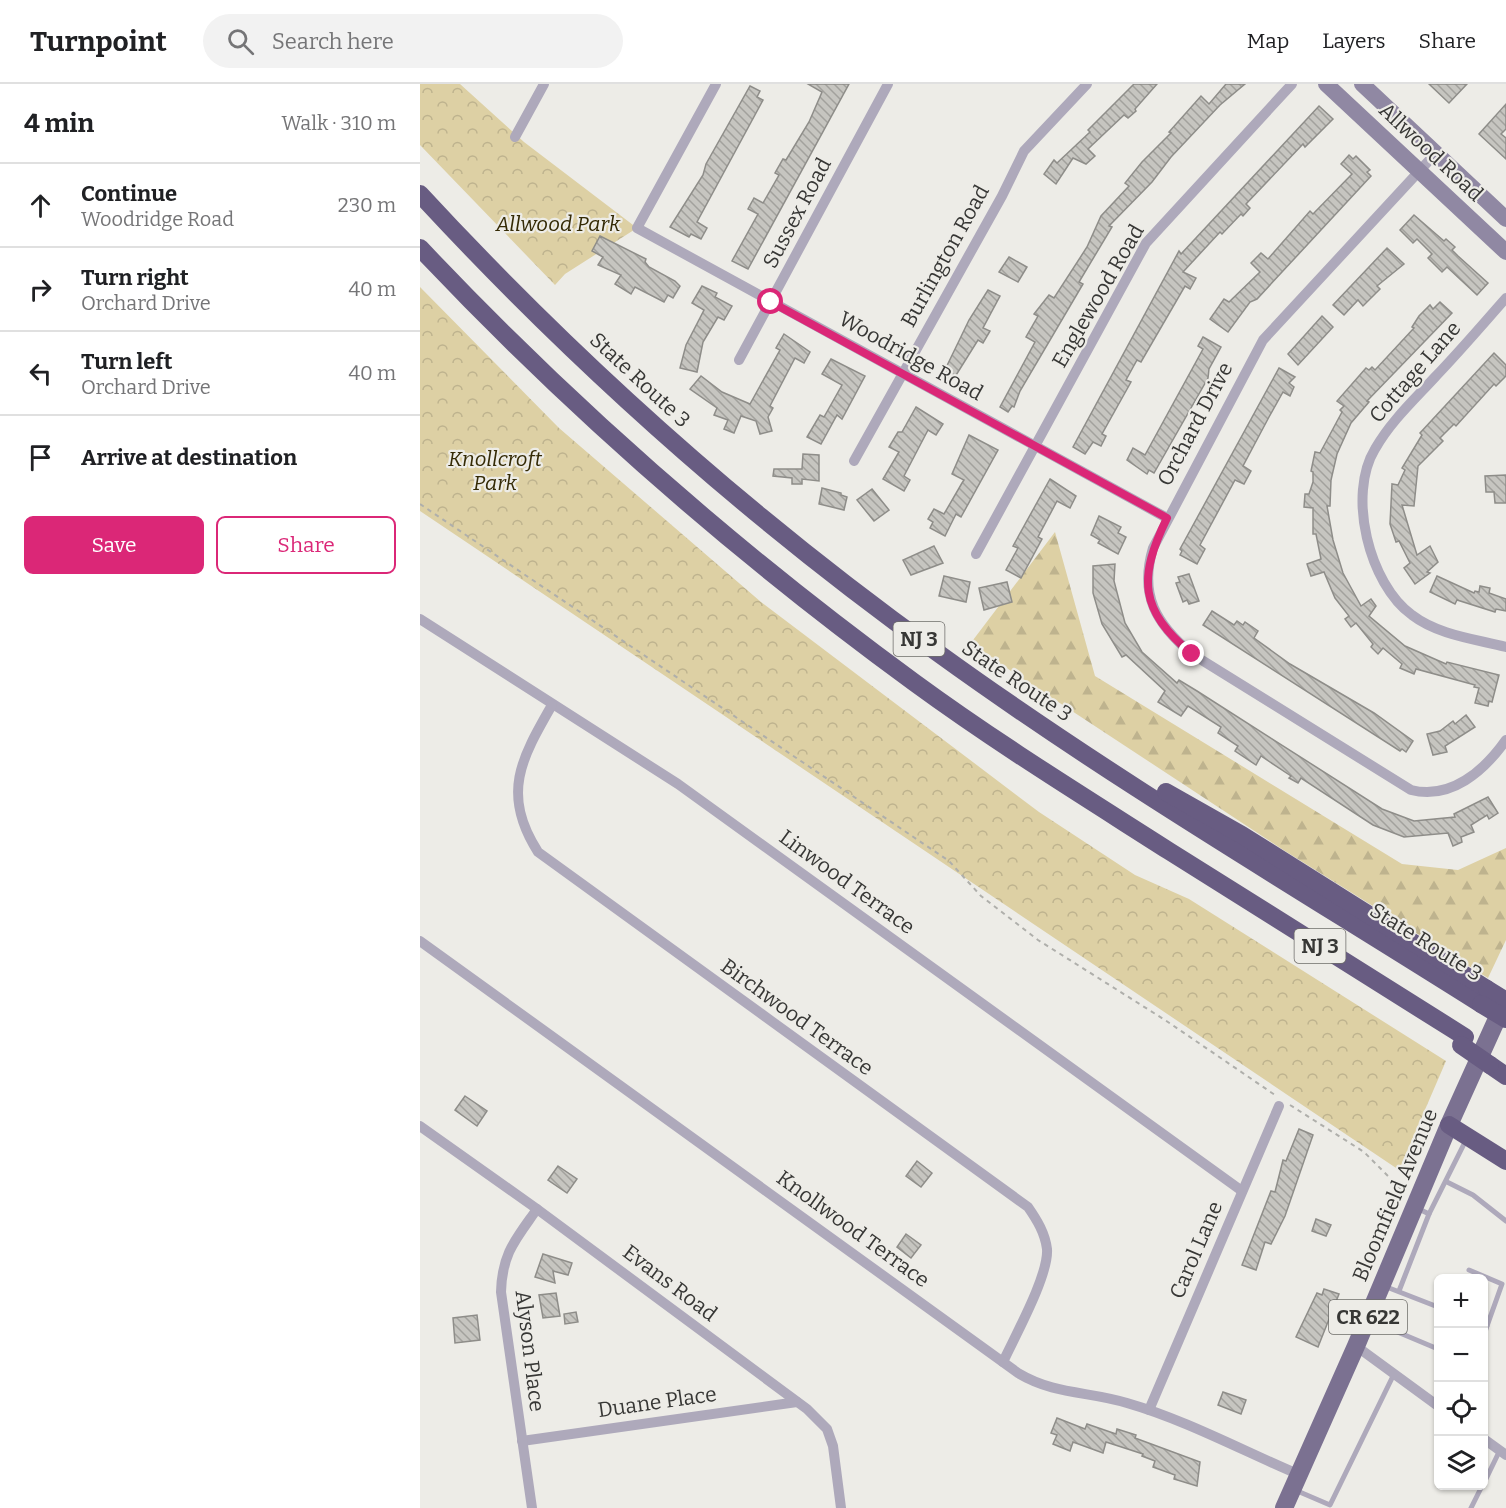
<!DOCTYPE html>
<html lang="en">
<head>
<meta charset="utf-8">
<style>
	:root { --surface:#fff; --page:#f2f2f2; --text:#202124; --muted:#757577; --line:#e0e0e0; --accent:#db2777 }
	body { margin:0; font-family:Bitter,serif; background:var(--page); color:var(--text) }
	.controls { position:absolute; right:18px; bottom:18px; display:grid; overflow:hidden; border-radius:9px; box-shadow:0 2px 4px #0004 }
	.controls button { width:54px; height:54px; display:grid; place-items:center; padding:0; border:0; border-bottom:2px solid var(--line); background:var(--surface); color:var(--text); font:30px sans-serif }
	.stop { position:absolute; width:18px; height:18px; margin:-14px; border:4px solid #db2777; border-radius:50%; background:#fff }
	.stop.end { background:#db2777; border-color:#fff; box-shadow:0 2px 6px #0008 }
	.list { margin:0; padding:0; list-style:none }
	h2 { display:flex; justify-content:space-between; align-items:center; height:78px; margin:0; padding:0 24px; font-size:26px }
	h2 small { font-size:20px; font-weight:400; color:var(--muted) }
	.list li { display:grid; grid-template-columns:39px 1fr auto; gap:18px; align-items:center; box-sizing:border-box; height:84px; padding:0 24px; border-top:2px solid var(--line) }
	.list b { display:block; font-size:22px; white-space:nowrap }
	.list p { margin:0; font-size:20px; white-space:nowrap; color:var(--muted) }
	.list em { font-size:20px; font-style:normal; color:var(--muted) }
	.actions { display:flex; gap:12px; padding:18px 24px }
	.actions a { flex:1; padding:14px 0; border:2px solid var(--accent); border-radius:9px; text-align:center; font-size:21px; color:var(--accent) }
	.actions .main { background:var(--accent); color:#fff }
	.icon { flex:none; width:33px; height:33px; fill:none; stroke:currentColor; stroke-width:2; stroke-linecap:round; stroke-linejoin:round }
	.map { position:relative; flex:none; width:1086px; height:1424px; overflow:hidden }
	header { display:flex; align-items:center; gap:36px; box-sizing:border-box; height:84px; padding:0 30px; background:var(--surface); border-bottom:2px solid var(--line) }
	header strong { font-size:28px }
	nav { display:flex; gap:33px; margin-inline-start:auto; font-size:21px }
	.search { width:420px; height:54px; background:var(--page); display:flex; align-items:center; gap:15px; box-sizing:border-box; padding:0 21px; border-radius:33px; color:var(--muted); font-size:22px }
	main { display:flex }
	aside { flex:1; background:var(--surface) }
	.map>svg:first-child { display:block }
</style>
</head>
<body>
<header>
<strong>Turnpoint</strong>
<div class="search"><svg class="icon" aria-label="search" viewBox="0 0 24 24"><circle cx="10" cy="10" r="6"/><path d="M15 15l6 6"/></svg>Search here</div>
<nav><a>Map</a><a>Layers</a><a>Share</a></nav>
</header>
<main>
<aside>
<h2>4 min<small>Walk · 310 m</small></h2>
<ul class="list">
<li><svg class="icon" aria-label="ahead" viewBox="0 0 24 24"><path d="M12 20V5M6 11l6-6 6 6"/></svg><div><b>Continue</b><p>Woodridge Road</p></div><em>230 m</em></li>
<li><svg class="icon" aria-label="right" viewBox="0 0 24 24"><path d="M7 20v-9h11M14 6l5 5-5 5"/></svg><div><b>Turn right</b><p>Orchard Drive</p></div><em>40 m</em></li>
<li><svg class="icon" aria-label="left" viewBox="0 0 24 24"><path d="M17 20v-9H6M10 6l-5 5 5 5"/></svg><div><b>Turn left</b><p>Orchard Drive</p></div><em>40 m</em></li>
<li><svg class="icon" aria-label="arrive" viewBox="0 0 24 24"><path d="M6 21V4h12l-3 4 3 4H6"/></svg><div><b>Arrive at destination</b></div></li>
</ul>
<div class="actions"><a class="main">Save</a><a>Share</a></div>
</aside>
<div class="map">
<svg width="1086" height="1424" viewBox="0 0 1086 1424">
	<defs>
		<pattern id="forest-firs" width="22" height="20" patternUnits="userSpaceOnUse" patternTransform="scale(1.5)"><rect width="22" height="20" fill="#ddd0a4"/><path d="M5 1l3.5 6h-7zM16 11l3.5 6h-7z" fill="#beb38e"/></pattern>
		<pattern id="park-crowns" width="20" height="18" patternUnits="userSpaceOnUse" patternTransform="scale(1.5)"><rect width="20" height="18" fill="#ddd0a4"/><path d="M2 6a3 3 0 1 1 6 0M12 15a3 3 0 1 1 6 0" fill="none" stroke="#beb38e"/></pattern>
		<pattern id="building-back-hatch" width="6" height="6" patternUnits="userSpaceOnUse" patternTransform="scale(1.5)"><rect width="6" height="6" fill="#c6c5c0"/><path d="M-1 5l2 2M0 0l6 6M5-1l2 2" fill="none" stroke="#a2a19d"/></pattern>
	</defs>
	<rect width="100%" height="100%" fill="#edece7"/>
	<path fill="url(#forest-firs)" d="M635 448 675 592 982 780 1038 786 1086 764V856L1068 894 865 767 550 560Z"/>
	<g fill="url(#park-crowns)">
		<path d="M0 0H40L104 58 217 144 145 190 135 201 0 61Z"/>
		<path d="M0 203 139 344 341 518 619 728 715 791 769 815 1026 977 979 1086 0 427Z"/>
	</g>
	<g fill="url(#building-back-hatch)" stroke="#8e8d89" stroke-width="1.5">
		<path d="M388 0H429L328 185 312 177 338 130 328 125 334 114 343 119 359 91 355 89 363 75 366 76 389 38 402 8Z"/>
		<path d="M714 0H737L715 25 716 27 708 34 704 31 668 65 675 72 666 80 653 74 636 100 624 90 634 76 637 79 670 48 668 46Z"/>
		<path d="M806 0H825L800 21 751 73 732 98 689 142 692 143 659 198 663 200 600 307 594 323 592 322 588 328 580 323 615 258 606 253 618 232 614 230 629 211 634 214 667 163 681 132 709 102 705 99 722 78 751 49 749 48 781 12 789 20Z"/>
		<path d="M1009 0H1047L1029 19Z"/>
		<path d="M330 2 340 7 337 13 343 16 277 138 287 144 281 155 271 150 269 153 250 143 283 91 286 80Z"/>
		<path d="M1086 20V45L1081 50 1086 54V75L1059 50Z"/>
		<path d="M899 22 913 35 885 63 883 60 826 120 830 124 823 132 821 130 802 150 800 148 763 188 776 194 770 205 765 202 721 278 717 276 706 296 711 298 682 350 686 352 681 362 673 358 665 370 653 363 759 167 761 170Z"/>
		<path d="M929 71 933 75 936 72 950 86 947 88 951 92 837 215 830 218 808 248 790 235 804 215 809 218 840 188 831 179 841 169 848 175 890 127 893 130 932 90 921 80Z"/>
		<path d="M994 131 1024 157 1026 155 1035 163 1032 166 1038 172 1068 199 1057 211 1027 183 1022 188 1008 174 1012 170 997 155 993 159 980 146Z"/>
		<path d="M180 152 226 175 225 178 229 183 255 197 260 202 253 214 248 211 244 218 215 203 211 210 195 200 201 191 178 181 183 173 172 167Z"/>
		<path d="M967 164 984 180 957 202 960 205 943 222 938 216 924 231 913 221Z"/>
		<path d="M589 173 607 183 598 198 579 188Z"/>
		<path d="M282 202 297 209 295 213 312 222 304 236 298 233 283 258 277 288 260 284 266 261 284 226 272 219Z"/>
		<path d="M568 206 580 212 563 244 570 247 563 259 558 256 533 296 522 292 549 236Z"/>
		<path d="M1020 218 1032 229 947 317 949 318 931 339 917 370 911 396 910 422H907L913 456 923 489 941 522 951 515 956 522 949 532 985 562 1026 580 1027 578 1079 591 1072 618 1069 617 1068 622 1055 619 1059 604 1054 603 1055 601 996 585 994 590 980 584 982 580 963 564 958 570 951 563 953 560 936 539 931 543 925 535 929 532 915 514 904 488 891 492 887 480 901 475 896 450H893V424L884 423 885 410H889L893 398V388L891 387 895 368 900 369 922 328 920 326 924 322 917 317 946 284 949 286 952 283 955 286 994 244 992 243 999 232 1010 221 1013 225Z"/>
		<path d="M902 232 913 243 878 281 868 270Z"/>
		<path d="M364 250 390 268 384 279 375 274 350 322 353 324 348 333 352 347 340 350 336 337 321 332 314 349 304 345 308 336 294 331 297 324 270 305 281 292 302 308 330 320 360 266 356 264Z"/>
		<path d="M783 253 801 263 789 285 788 294 734 389 729 386 727 390 707 376 713 364 725 371 783 265 778 262Z"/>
		<path d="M1074 269 1086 281V292L1076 302 1074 300 1036 342 1034 340 1020 354 1023 357 998 382 994 422 982 421 997 471 1010 462 1018 478 1007 488 1010 489 995 500 984 484 990 479 979 457 976 458 970 440 972 400 978 401 985 386 982 384 1002 351 1000 349Z"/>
		<path d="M411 275 445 292 422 335 417 331 401 360 387 353 400 331 404 333 422 301 402 290Z"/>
		<path d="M859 284 875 293 869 299 874 303 870 312 863 308 849 333 823 382 831 387 824 400 815 396 780 461 785 465 777 480 760 471 762 467 760 465Z"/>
		<path d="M496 323 523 340 516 351 508 346 484 392 490 396 484 407 463 395 479 368 469 363 478 348H482Z"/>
		<path d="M549 351 578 366 541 433 536 430 525 452 510 444 513 438 508 435 514 425 524 430 542 399 544 396 532 390Z"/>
		<path d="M383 370 399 371V397L382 395V400H372V394L353 392 354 385H382Z"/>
		<path d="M1086 391V419H1075L1074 408H1066L1065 392Z"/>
		<path d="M630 395 656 412 650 424 637 417 618 453 622 455 601 494 586 486 598 464 593 462Z"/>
		<path d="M402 404 421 409V411L427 413 424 426 399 420Z"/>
		<path d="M452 405 469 426 454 437 437 416Z"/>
		<path d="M679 432 701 443 698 449 706 453 698 470 678 459 680 456 671 451Z"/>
		<path d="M514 462 523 479 491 491 483 476Z"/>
		<path d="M695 480 694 497 705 539 722 568 757 599 759 596 777 607 962 725 994 737 1035 733 1034 730 1068 713 1078 729 1069 735 1067 731 1051 741 1054 748 1041 753 1042 758 1033 762 1028 749 984 753 953 741 881 694 878 699 869 694 871 692 841 672 836 681 815 667 818 662 798 649 801 643 768 622 761 632 738 618 745 607 706 571 702 573 682 540 673 509V482Z"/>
		<path d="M769 490 779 517 769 520 767 516 763 518 756 499 760 498 758 493Z"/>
		<path d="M524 492 550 498 546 518 519 512Z"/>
		<path d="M1017 492 1054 509 1055 507 1059 508 1060 502 1070 504 1069 509 1086 515V527L1076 525 1075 528 1037 516 1035 520 1010 508Z"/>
		<path d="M587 498 592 518 564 526 559 504Z"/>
		<path d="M792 527 814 541 817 537 823 541 825 538 838 547 834 554 870 580 954 629 993 657 986 668 982 665 980 667 783 541Z"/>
		<path d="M1046 631 1055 643 1025 662 1027 668 1013 671 1007 650 1020 647 1033 637 1035 640Z"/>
		<path d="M45 1012 67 1027 57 1042 35 1026Z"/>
		<path d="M879 1045 893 1051 865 1132 851 1160 845 1158 836 1186 822 1181 851 1107 855 1108 863 1076 866 1077Z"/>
		<path d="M497 1077 512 1089 501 1103 486 1092Z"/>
		<path d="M138 1082 157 1095 147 1109 128 1096Z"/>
		<path d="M896 1135 911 1141 906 1152 892 1147Z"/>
		<path d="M486 1150 501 1161 491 1174 477 1163Z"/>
		<path d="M123 1170 152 1179 148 1191 133 1187 135 1199 115 1193Z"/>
		<path d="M904 1205 919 1210 898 1263 876 1253 897 1209 902 1211Z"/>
		<path d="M136 1209 140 1232 123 1234 119 1211Z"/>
		<path d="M156 1228 158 1238 145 1240 144 1230Z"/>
		<path d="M57 1231 60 1256 35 1259 33 1234Z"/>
		<path d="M803 1308 826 1316 821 1330 798 1321Z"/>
		<path d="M637 1334 665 1345 667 1340 696 1350 697 1345 716 1351 715 1354 780 1378 777 1402 754 1395 755 1391 733 1383 735 1377 722 1372 723 1370 686 1358 683 1369 653 1358 650 1367 633 1360 637 1351 631 1349Z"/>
	</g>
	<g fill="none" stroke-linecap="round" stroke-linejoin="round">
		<g stroke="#afafab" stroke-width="2" stroke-dasharray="4.5 4.5" stroke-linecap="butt">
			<path d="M0 420 529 777 561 812 618 856 745 936 855 1011"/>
			<path d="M870 1021 944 1068 984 1108"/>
		</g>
		<g stroke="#aea9bb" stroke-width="5">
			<path d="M1027 1098 1053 1111 1086 1137"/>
			<path d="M1009 1130 1046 1056"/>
			<path d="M1049 1186 1082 1200 1067 1242"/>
			<path d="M964 1202 1018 1223"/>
			<path d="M979 1207 1009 1130 997 1124"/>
			<path d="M949 1236 1018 1265"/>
			<path d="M1064 1240 1067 1242 1064 1251"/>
			<path d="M1064 1399 1080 1366"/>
			<path d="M875 1406 910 1421 974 1290"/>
			<path d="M1051 1424 1062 1402"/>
		</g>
		<g stroke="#aea9bb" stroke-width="10">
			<path d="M296 0 217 144 747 434"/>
			<path d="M95 53 124 0"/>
			<path d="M1016 69 843 256 733 464C719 511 736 540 772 570L991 706C1031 716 1064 687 1086 656"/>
			<path d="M1086 214C1063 240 1040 267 1016 292 994 316 971 337 955 365 927 411 949 500 992 531 1018 551 1055 555 1086 563"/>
			<path d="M319 276 468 0"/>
			<path d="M434 377 582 112 604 67 667 0"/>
			<path d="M556 470 726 159 872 0"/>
			<path d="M0 535 258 700 822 1107"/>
			<path d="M132 621C101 675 81 710 118 768L608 1123C617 1136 625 1149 627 1165 629 1191 595 1252 583 1278"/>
			<path d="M0 857 598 1289C635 1311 668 1307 707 1319 766 1336 823 1367 880 1391"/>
			<path d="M0 1042 117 1125 387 1325 407 1345 413 1362 421 1424"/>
			<path d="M936 1262 1018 1322"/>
			<path d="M729 1326 859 1022"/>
			<path d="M1064 1355 1086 1371"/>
			<path d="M102 1357 377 1318"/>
			<path d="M112 1424 81 1208C82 1169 96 1155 117 1125"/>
		</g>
		<g stroke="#9088a3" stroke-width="16">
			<path d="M906 0 1086 168"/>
			<path d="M942 0 1086 135"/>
		</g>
		<path stroke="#7b7191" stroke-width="18" d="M864 1424 936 1262 1029 1041 1085 917"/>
		<g stroke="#685c82" stroke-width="18">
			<path d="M0 110C157 280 330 434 518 569 692 695 879 805 1061 920"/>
			<path d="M0 164C151 324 317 469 495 599 577 659 663 712 749 767 847 829 946 891 1045 953"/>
			<path d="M746 708 822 751 1067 905"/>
			<path d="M1070 981 1086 992"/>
			<path d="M1029 1041 1086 1077"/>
		</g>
		<g stroke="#685c82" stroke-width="18">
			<path d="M1067 905 1086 917"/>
			<path d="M1061 920 1086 935"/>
			<path d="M1041 961 1070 981"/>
		</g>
	</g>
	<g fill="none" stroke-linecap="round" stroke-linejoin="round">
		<path stroke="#db2777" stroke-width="8" d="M351 218 747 434C718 494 719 526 772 570"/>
	</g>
	<g text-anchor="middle" stroke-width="4.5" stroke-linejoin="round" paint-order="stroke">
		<g fill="#edece7" stroke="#6e6d6a" stroke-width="1.5">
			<rect x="473.5" y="538" width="51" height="34" rx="4.5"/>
			<rect x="874.5" y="845" width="51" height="34" rx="4.5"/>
			<rect x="909" y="1216" width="78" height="34" rx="4.5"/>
		</g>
		<g font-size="20" font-weight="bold" fill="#373735">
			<text x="499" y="562">NJ 3</text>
			<text x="900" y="869">NJ 3</text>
			<text x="948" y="1240">CR 622</text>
		</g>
		<g font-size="21" fill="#373735" stroke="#edece7">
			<text transform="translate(1011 68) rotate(43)" y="7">Allwood Road</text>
			<text transform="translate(377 129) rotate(-62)" y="7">Sussex Road</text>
			<text transform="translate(525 172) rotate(-61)" y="7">Burlington Road</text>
			<text transform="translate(678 212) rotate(-60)" y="7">Englewood Road</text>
			<text transform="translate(491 272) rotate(29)" y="7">Woodridge Road</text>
			<text transform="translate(995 288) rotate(-49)" y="7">Cottage Lane</text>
			<text transform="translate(220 296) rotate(43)" y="7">State Route 3</text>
			<text transform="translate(775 340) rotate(-62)" y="7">Orchard Drive</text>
			<text transform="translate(597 597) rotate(34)" y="7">State Route 3</text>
			<text transform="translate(427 798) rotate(36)" y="7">Linwood Terrace</text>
			<text transform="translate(1006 858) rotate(32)" y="7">State Route 3</text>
			<text transform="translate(377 933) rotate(36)" y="7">Birchwood Terrace</text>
			<text transform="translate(975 1111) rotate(-67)" y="7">Bloomfield Avenue</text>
			<text transform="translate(433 1145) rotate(36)" y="7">Knollwood Terrace</text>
			<text transform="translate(776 1166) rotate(-67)" y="7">Carol Lane</text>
			<text transform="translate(250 1199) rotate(37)" y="7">Evans Road</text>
			<text transform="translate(110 1267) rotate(83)" y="7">Alyson Place</text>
			<text transform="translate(237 1318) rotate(-8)" y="7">Duane Place</text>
		</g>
		<g font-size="21" font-style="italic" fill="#342a05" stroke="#edece7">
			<text x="138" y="147">Allwood Park</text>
			<text x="75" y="382">Knollcroft<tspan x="75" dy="24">Park</tspan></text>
		</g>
	</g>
</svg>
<div class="controls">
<button>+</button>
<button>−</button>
<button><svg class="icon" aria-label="locate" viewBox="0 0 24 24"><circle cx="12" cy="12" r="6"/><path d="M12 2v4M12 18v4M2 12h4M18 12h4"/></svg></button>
<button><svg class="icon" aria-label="layers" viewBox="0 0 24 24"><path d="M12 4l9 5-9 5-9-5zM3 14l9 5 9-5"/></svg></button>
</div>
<div class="stop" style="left:351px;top:218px"></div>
<div class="stop end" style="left:772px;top:570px"></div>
</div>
</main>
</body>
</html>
